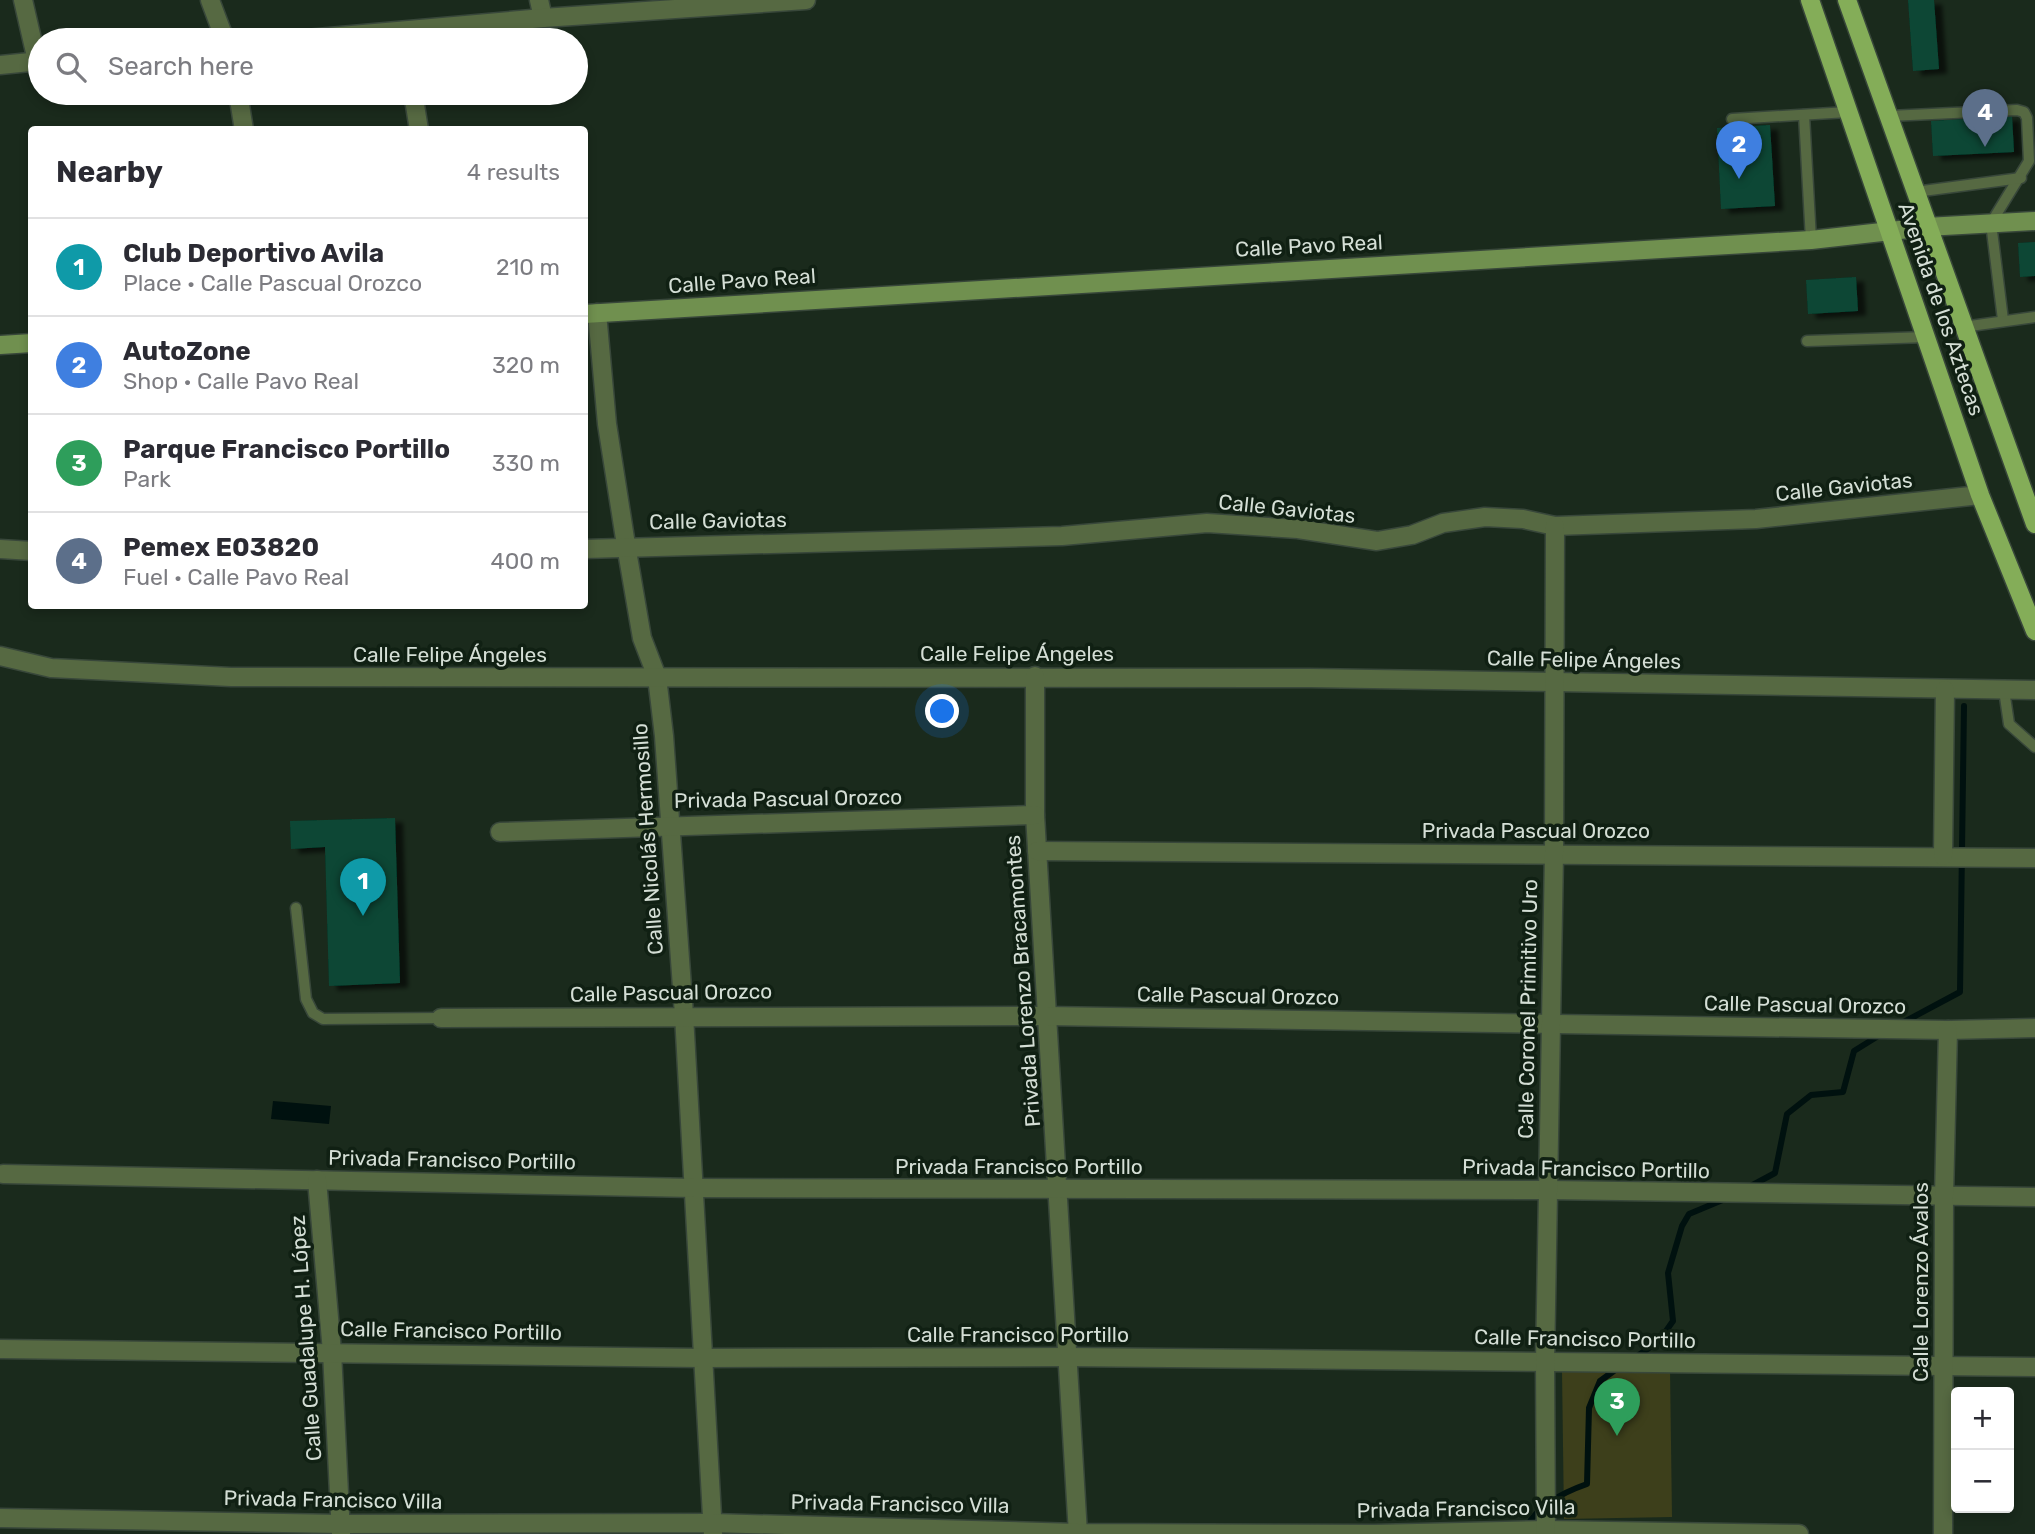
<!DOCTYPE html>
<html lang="en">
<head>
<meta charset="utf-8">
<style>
	:root { --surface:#fff; --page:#f7f7f7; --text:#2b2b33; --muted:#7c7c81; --line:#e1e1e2; --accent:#4e6e8b }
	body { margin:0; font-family:Rubik,sans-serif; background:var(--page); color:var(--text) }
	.controls { position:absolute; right:21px; bottom:21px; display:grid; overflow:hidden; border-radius:7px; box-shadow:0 4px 10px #0003 }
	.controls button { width:63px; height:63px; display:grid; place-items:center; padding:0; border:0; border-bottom:2px solid var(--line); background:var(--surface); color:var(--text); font:35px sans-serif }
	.you { position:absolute; left:943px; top:712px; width:24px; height:24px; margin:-18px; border:5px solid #fff; border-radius:50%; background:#1a73e8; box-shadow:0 0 0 10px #1a73e833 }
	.badge { display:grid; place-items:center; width:46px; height:46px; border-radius:50%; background:var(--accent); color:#fff; font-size:23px; font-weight:700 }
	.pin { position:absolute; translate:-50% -58px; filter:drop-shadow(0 2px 4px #0008) }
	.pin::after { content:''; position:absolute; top:37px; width:24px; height:21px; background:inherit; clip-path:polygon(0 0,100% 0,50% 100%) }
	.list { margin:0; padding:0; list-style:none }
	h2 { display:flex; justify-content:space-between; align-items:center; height:91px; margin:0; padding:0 28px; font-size:30px }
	h2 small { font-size:23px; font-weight:400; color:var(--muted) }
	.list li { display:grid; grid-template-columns:46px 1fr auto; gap:21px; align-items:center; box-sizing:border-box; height:98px; padding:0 28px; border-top:2px solid var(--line) }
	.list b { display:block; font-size:26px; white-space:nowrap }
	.list p { margin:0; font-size:23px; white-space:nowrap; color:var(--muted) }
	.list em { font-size:23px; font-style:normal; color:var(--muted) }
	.icon { flex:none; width:38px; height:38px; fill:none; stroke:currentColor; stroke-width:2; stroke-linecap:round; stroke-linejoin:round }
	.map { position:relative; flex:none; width:2035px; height:1534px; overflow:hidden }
	.search { position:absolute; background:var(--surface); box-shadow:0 4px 10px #0003; left:28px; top:28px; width:560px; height:77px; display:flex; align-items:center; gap:18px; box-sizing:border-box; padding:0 24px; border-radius:38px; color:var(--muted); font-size:26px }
	.panel { position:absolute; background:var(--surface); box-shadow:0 4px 10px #0003; left:28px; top:126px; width:560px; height:483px; border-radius:7px }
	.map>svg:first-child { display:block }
</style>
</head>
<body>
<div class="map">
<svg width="2035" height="1534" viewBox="0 0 2035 1534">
	<defs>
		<filter id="shadow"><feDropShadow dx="8" dy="4.5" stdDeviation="2" flood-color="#0009"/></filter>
	</defs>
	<rect width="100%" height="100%" fill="#1a2a1c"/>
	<path fill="#3d3f1b" d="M1670 1369 1672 1517 1564 1519 1562 1371Z"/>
	<path fill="#00110f" d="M273 1101 331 1106 329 1124 271 1119Z"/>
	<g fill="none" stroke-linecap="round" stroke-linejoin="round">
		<g stroke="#00110f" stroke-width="6">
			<path d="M1902 1023 1960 992 1964 706"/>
			<path d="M1747 1188 1775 1173 1787 1114 1811 1095 1843 1092 1854 1051 1883 1033"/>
			<path d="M1633 1359 1659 1341 1673 1321 1668 1273 1682 1226 1689 1214 1725 1199"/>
			<path d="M1527 1526C1539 1505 1564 1492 1587 1484L1589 1408 1600 1381 1618 1368"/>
		</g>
	</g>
	<g fill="#094735" filter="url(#shadow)">
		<path d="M1908 0H1934L1939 69 1913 71Z"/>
		<path d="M2012 116 2014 152 1933 156 1931 121Z"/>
		<path d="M1770 125 1775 206 1721 209 1717 128Z"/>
		<path d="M2035 242V276L2020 277 2018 243Z"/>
		<path d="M1856 277 1858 311 1808 314 1806 280Z"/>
		<path d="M395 818 400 983 329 986 325 847 291 849 290 821Z"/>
	</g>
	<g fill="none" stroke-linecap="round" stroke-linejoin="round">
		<g stroke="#38473a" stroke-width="13">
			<g id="lane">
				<path d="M1804 115 1811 240"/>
				<path d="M1889 116 2017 110 2024 112 2027 118 2029 161 1991 223 2003 320"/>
				<path d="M1732 119 1848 112"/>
				<path d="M1915 192 2021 178"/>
				<path d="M1963 327 2035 317"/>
				<path d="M1807 341 1927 337"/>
				<path d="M2004 690 2009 724 2035 747"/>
				<path d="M296 908 306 999 313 1013 323 1019 441 1018"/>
			</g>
		</g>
		<g stroke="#38473a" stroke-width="21">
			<g id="street">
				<path d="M23 0 37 61"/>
				<path d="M210 0 225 40"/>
				<path d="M539 0 543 18"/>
				<path d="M295 40 543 18 806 0"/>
				<path d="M0 65 40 61"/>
				<path d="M238 93 244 130"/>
				<path d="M413 93 419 130"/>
				<path d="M597 313 607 424 626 545 642 638 657 677 664 736 684 1015 713 1534"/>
				<path d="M0 549 32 551"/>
				<path d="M584 549 1062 536 1207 523 1298 529 1377 541 1412 535 1443 523 1485 517 1523 519 1555 526 1756 519 1980 495"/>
				<path d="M0 656 51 668 231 677 1310 678 2035 690"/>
				<path d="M1035 676V815L1078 1534"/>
				<path d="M500 832 1035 815"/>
				<path d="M1037 851 2035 858"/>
				<path d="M1943 856 1945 690"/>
				<path d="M441 1018 1047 1016 1948 1030 2035 1028"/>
				<path d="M3 1174 694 1188 1548 1190 2035 1197"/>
				<path d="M317 1180 332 1352 341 1534"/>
				<path d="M0 1349 701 1358 1067 1357 2035 1367"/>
				<path d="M0 1518 341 1524 712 1523 1078 1533 1375 1534 1546 1530 1799 1534"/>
				<path d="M1546 1534 1545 1362 1554 854 1555 526"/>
				<path d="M1943 1534 1944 1196 1948 1030"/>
			</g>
		</g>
		<g stroke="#38473a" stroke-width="21">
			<g id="secondary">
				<path d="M584 314 1811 240 1926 227 2035 221"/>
				<path d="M0 345 32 343"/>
			</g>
		</g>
		<g stroke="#38473a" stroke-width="21">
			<g id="primary">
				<path d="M1810 0 1980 495 2035 631"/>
				<path d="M1847 0 2035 524"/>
			</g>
		</g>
		<use href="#lane" stroke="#566942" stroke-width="10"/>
		<use href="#street" stroke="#566942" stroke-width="18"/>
		<use href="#secondary" stroke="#70904f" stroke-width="18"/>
		<use href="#primary" stroke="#84ad58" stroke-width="18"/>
	</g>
	<g text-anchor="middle" stroke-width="7" stroke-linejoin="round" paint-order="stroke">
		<g font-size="21" fill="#d4ded5" stroke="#102013">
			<text transform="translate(1309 246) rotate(-3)" y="7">Calle Pavo Real</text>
			<text transform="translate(742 281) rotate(-4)" y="7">Calle Pavo Real</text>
			<text transform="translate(1941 309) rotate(71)" y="7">Avenida de los Aztecas</text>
			<text transform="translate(1844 487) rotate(-6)" y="7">Calle Gaviotas</text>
			<text transform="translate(1287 509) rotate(6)" y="7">Calle Gaviotas</text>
			<text transform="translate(718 521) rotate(-1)" y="7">Calle Gaviotas</text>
			<text x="1017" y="661">Calle Felipe Ángeles</text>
			<text x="450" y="662">Calle Felipe Ángeles</text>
			<text transform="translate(1584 660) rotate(1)" y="7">Calle Felipe Ángeles</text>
			<text transform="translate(788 799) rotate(-1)" y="7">Privada Pascual Orozco</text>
			<text x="1536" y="838">Privada Pascual Orozco</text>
			<text transform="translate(648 839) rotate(-94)" y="7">Calle Nicolás Hermosillo</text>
			<text transform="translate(1023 981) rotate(-94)" y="7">Privada Lorenzo Bracamontes</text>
			<text transform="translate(671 993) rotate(-1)" y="7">Calle Pascual Orozco</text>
			<text transform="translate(1238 996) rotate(1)" y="7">Calle Pascual Orozco</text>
			<text transform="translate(1805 1005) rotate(1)" y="7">Calle Pascual Orozco</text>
			<text transform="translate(1528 1009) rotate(-89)" y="7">Calle Coronel Primitivo Uro</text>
			<text transform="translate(452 1160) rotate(1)" y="7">Privada Francisco Portillo</text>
			<text x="1019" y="1174">Privada Francisco Portillo</text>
			<text transform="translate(1586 1169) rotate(1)" y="7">Privada Francisco Portillo</text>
			<text transform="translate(1921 1282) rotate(-90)" y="7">Calle Lorenzo Ávalos</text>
			<text transform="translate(451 1331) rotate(1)" y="7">Calle Francisco Portillo</text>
			<text x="1018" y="1342">Calle Francisco Portillo</text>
			<text transform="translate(306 1338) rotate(-94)" y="7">Calle Guadalupe H. López</text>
			<text transform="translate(1585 1339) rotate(1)" y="7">Calle Francisco Portillo</text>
			<text transform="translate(333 1500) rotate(1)" y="7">Privada Francisco Villa</text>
			<text transform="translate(900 1504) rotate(1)" y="7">Privada Francisco Villa</text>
			<text transform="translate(1466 1509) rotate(-1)" y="7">Privada Francisco Villa</text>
		</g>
	</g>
</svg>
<div class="controls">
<button>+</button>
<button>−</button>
</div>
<div class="you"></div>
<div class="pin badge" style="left:363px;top:916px;background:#0f9aa8">1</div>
<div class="pin badge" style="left:1739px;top:179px;background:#3f7fe0">2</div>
<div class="pin badge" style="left:1617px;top:1436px;background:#2e9e5b">3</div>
<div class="pin badge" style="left:1985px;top:147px;background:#5c6f8a">4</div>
<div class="search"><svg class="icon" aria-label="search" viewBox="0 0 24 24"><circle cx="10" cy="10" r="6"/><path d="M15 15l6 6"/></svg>Search here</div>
<section class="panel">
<h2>Nearby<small>4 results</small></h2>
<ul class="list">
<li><span class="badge" style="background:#0f9aa8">1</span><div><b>Club Deportivo Avila</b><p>Place · Calle Pascual Orozco</p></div><em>210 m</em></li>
<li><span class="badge" style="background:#3f7fe0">2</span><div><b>AutoZone</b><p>Shop · Calle Pavo Real</p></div><em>320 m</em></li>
<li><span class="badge" style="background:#2e9e5b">3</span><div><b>Parque Francisco Portillo</b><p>Park</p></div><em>330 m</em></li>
<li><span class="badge" style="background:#5c6f8a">4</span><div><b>Pemex E03820</b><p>Fuel · Calle Pavo Real</p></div><em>400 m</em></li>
</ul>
</section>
</div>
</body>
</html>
